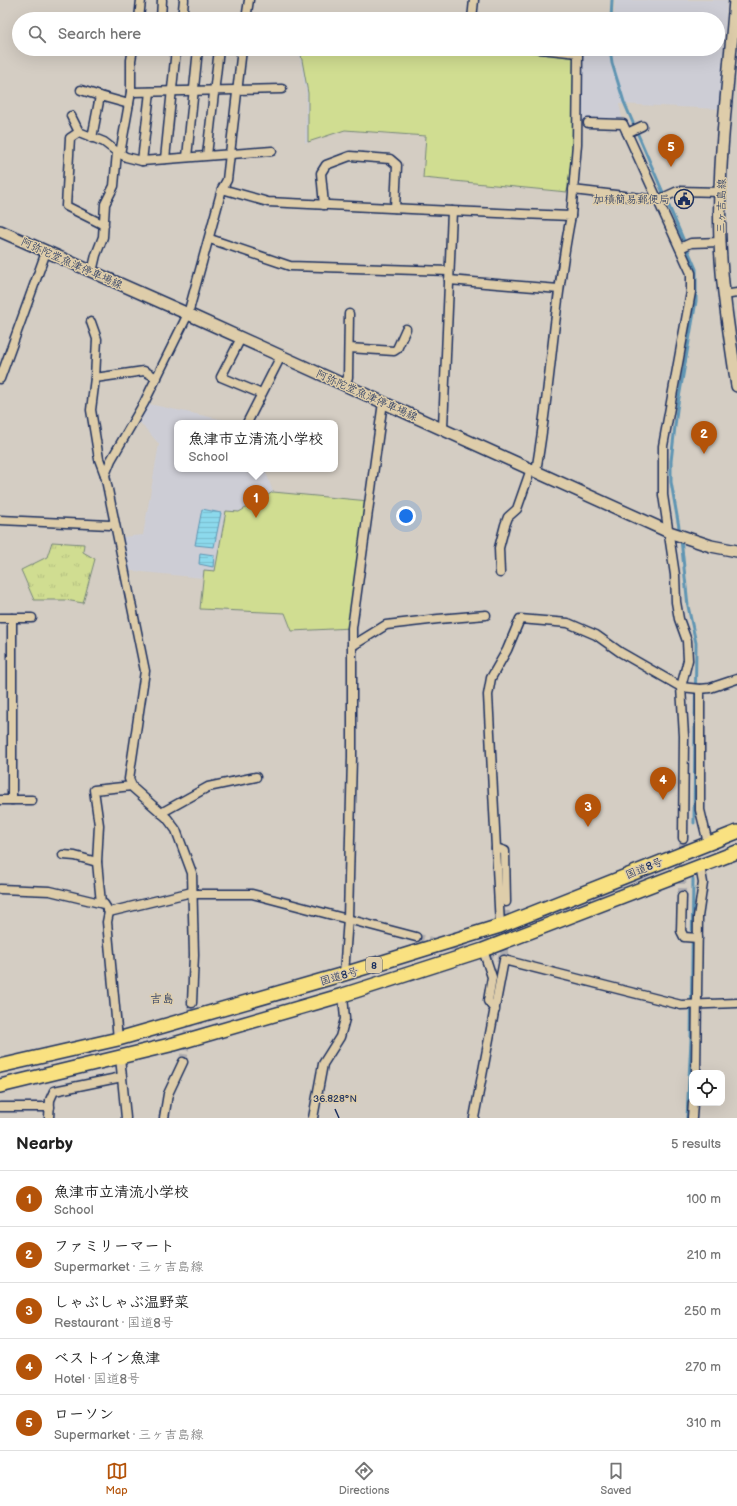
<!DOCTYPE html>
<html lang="en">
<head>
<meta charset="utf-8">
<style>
	:root { --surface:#fff; --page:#f6f6f6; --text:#222; --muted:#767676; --line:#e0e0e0; --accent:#b45309 }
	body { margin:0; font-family:"Balsamiq Sans","Klee One",sans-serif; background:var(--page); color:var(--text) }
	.controls { position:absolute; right:12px; bottom:12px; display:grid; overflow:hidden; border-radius:8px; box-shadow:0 4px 16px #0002 }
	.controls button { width:36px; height:36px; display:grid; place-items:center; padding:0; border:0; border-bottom:1px solid var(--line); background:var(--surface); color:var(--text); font:20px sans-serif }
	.you { position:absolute; left:406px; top:516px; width:14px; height:14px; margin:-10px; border:3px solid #fff; border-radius:50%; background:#1a73e8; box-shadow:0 0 0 6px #1a73e833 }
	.badge { display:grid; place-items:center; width:26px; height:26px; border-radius:50%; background:var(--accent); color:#fff; font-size:13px; font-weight:700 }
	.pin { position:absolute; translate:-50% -33px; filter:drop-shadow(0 1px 2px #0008) }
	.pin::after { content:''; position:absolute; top:21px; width:14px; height:12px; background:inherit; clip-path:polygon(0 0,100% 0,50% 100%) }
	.popup { position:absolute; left:174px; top:420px; width:164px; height:52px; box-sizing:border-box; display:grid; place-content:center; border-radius:8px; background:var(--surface); filter:drop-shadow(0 1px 3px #0005); font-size:13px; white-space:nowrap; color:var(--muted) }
	.popup b { font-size:15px; color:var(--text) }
	.popup::after { content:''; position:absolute; left:50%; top:100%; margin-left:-8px; border:8px solid transparent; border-top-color:var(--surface) }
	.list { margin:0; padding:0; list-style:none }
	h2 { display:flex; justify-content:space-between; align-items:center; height:52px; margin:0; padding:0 16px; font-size:17px }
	h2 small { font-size:13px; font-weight:400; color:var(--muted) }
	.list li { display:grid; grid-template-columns:26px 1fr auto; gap:12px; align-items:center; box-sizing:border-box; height:56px; padding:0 16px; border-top:1px solid var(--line) }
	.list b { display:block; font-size:15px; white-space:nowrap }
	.list p { margin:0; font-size:13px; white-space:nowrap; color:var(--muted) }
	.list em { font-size:13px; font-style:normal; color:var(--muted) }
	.icon { flex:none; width:22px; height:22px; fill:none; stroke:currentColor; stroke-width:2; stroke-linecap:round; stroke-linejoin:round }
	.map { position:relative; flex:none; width:737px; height:1118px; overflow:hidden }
	.search { position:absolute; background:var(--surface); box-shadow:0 4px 16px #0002; left:12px; right:12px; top:12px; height:44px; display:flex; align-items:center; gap:10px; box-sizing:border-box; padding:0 14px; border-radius:22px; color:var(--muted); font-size:15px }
	.sheet { height:332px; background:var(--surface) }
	nav { display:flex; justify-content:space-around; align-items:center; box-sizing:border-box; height:56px; border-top:1px solid var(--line); background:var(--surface); font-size:11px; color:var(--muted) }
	nav a { display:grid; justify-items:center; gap:2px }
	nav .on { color:var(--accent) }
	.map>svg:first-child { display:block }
</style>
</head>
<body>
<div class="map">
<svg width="737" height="1118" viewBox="0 0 737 1118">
	<defs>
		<pattern id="grass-tufts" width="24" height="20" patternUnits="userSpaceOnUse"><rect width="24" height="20" fill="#d0dd91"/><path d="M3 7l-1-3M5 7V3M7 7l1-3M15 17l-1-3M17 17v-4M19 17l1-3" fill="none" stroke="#b2be7f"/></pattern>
		<pattern id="water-rules" width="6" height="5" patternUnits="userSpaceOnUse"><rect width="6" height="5" fill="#8cd9ec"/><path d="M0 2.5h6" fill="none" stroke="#78bbcd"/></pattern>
	</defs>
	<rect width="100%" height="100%" fill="#d4cdc3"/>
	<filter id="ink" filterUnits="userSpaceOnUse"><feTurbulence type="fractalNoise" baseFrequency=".025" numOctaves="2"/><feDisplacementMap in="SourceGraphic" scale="8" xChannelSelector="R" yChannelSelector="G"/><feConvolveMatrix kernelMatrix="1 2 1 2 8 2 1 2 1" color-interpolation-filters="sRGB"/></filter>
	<g filter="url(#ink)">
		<g fill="#cdcdd5">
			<path d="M615 0H727L719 109 619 104 623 122 573 121 570 192 423 178 426 136 345 130 305 143 306 93 298 49H513L582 55V49H718V19H614Z"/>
			<path d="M144 403 238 423H177V469H265L273 492 369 501 352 628 292 631 285 613 200 609 203 578 132 571 129 569 121 537 143 535 159 444 137 419Z"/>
		</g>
		<path fill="url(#grass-tufts)" stroke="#768678" d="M52 542 84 544 83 552 95 559 83 603 65 600H34L21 570 47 557Z"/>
		<g fill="#d0dd91" stroke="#768678">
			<path d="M300 49H486L575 56 573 147 567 192 423 178 426 136 345 130 308 142V93Z"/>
			<path d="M273 492 369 501 352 628 292 631 285 613 200 609 204 570 215 571 226 511 239 512Z"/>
		</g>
		<g fill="url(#water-rules)" stroke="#5f95b3">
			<path d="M202 509 221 513 214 547 195 545Z"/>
			<path d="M200 553 214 555 213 567 199 564Z"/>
		</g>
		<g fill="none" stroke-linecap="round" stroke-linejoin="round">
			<g stroke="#5f95b3" stroke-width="3">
				<path d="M611 19 612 0"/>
				<path d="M610 49 612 63 624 102 696 269V301L677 409 671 461V482L680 533"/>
				<path d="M681 539 688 606 696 643 694 823"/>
				<path d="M687 1118 691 1040 693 879"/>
			</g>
			<g stroke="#afadaf" stroke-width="8" stroke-dasharray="8 4" stroke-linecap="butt">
				<path d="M682 896 683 838"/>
				<path d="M416 937 504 960 506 902"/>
				<path d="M183 1062 192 1003"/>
			</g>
			<g stroke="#1b2f5e" stroke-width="11">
				<g id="minor">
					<path d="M139 19 141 0"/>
					<path d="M161 19 162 0"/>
					<path d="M182 19 184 0"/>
					<path d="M246 19 249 0"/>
					<path d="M472 19 474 0"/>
					<path d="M540 49 578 53 577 144 571 216"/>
					<path d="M81 90 100 96 92 138"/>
					<path d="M131 92 282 89"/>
					<path d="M100 96 129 104"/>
					<path d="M71 116 79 132"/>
					<path d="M588 123 623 124 691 273V292L663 446V495L675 575 676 602 679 619 687 641 688 660 681 687 684 736 683 838"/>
					<path d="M627 133 642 126"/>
					<path d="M117 152 126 157 142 161 272 151"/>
					<path d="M120 154 131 92V60L133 49"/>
					<path d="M207 155 219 49"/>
					<path d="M187 157 198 49"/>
					<path d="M165 159 176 49"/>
					<path d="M142 161 150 92"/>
					<path d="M222 189 268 202 452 211"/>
					<path d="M573 190 658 200 678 191 720 192"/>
					<path d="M324 205 321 173 326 165 350 156 390 159 397 165 395 208"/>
					<path d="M210 239 290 266 449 271"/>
					<path d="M680 248 691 243 720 242"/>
					<path d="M92 272 96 255 103 237 105 204 114 186 117 152 104 142 79 132 70 138 66 206 104 225"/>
					<path d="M449 280 559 289"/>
					<path d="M724 295 737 293"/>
					<path d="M91 322 97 339 95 378 144 371 157 378"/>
					<path d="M241 338 221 377 257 392"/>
					<path d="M349 348 394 351 397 349 406 329"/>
					<path d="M95 378 91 410 99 459 105 475"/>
					<path d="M0 379 46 252"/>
					<path d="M345 385 348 377 349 314"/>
					<path d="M247 423 281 356"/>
					<path d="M443 428 452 211 571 216C554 300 551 386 536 471"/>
					<path d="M0 520 110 525 114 523"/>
					<path d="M500 573 499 548 505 525 508 517 517 509 531 469"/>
					<path d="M0 618H32"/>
					<path d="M12 618V800"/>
					<path d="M352 646 386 625 438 619 486 615"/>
					<path d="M0 800H32"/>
					<path d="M161 813 208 787 256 777"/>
					<path d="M708 843 700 810V689L710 688 737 679"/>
					<path d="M496 848 500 926"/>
					<path d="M63 855 75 856 97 862"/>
					<path d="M0 889 50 891 104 904 109 912 107 922 118 1039"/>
					<path d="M682 896 681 931 684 937 698 938"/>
					<path d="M506 902 505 851 496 848 488 695 491 678 507 650 520 619 568 623 596 635 620 652 681 687 700 689"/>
					<path d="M101 903 97 862 99 825 94 790 132 786"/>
					<path d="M109 912 192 892 195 894H252L416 937"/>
					<path d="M483 950 492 977 488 1001 495 1010"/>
					<path d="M344 974 348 918 352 757V628L383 402"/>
					<path d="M192 1003 194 955 192 873 176 830 167 818 133 788 129 779 145 671 105 475 111 460 144 403 188 314 222 189 227 180 242 49"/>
					<path d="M120 1057 126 1118"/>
					<path d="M696 1073 698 917 703 883 700 866"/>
					<path d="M0 1107H50"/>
					<path d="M49 1118 50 1100 54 1091 122 1077"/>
					<path d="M164 1118 168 1094 183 1062"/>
					<path d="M313 1118 323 1064 340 1037 345 1019 343 995"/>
					<path d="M474 1118 504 960 681 1005 737 1003"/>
					<path d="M692 1118 693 1103"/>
				</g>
			</g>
			<g stroke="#1b2f5e" stroke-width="14">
				<g id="secondary">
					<path d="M735 0C729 79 717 164 720 242 722 290 730 339 737 386"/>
					<path d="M0 231 188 314 669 532 711 546 737 551"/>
				</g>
			</g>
			<g stroke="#1b2f5e" stroke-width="16">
				<g id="trunk">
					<path d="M0 1066 118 1039 344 974 500 926 737 832"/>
					<path d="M0 1086 174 1044 343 995 483 950 737 852"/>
				</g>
			</g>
			<use href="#minor" stroke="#decdaa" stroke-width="8"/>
			<use href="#secondary" stroke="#decdaa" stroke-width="11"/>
			<use href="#trunk" stroke="#f9e181" stroke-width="13"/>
		</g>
	</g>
	<path fill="none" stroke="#1b2f5e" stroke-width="1.5" d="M335 1109 339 1118"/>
	<defs>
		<g id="civic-ring" transform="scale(1)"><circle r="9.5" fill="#decdaa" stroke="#1b2f5e" stroke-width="1.5"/><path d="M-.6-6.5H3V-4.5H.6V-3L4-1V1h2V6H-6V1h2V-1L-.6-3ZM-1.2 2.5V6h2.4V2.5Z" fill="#1b2f5e"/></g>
	</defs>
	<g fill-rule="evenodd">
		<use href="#civic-ring" x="684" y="199"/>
	</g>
	<g text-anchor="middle" stroke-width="3" stroke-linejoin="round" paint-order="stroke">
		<rect fill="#decdaa" stroke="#565e75" stroke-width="1" x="366" y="957" width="16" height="16" rx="3"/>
		<g font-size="10" font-weight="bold" fill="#1b2f5e">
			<text x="374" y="969">8</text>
		</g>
		<g font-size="11" fill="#1b2f5e" stroke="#decdaa" text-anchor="end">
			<text x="670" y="203">加積簡易郵便局</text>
		</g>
		<g font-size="11" fill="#1b2f5e" stroke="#decdaa">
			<text transform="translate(721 206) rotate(-89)" y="4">三ヶ吉島線</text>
			<text transform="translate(72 263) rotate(24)" y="4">阿弥陀堂魚津停車場線</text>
			<text transform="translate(367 395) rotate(24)" y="4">阿弥陀堂魚津停車場線</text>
			<text transform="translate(644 868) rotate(-22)" y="4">国道8号</text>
			<text transform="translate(339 976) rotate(-16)" y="4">国道8号</text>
		</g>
		<g font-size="12" fill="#1b2f5e" stroke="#decdaa">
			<text x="162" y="1003">吉島</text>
		</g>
	</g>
	<g font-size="10" text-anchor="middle" fill="#1b2f5e" stroke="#decdaa" stroke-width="3" stroke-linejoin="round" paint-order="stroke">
		<text x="335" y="1102">36.828°N</text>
	</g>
</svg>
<div class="controls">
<button><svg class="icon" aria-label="locate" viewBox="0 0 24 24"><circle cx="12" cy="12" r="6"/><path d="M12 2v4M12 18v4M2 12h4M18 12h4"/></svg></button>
</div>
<div class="you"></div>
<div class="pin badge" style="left:256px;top:518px">1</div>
<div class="popup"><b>魚津市立清流小学校</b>School</div>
<div class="pin badge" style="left:704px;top:454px">2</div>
<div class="pin badge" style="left:588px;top:827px">3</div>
<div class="pin badge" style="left:663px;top:800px">4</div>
<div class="pin badge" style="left:671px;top:167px">5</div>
<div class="search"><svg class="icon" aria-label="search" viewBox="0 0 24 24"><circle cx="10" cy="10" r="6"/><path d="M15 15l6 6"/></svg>Search here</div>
</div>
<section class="sheet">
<h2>Nearby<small>5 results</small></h2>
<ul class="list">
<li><span class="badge">1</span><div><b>魚津市立清流小学校</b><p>School</p></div><em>100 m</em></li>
<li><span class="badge">2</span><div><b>ファミリーマート</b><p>Supermarket · 三ヶ吉島線</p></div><em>210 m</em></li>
<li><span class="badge">3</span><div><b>しゃぶしゃぶ温野菜</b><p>Restaurant · 国道8号</p></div><em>250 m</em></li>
<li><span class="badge">4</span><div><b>ベストイン魚津</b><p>Hotel · 国道8号</p></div><em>270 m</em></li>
<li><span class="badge">5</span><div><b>ローソン</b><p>Supermarket · 三ヶ吉島線</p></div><em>310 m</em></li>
</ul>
</section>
<nav>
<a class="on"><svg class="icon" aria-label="map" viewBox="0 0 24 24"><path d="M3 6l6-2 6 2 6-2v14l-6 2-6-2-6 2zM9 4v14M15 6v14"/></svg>Map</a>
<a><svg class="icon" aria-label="directions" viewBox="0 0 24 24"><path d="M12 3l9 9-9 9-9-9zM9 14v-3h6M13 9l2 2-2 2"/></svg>Directions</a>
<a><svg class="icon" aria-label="saved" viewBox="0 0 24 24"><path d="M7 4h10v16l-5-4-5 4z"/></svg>Saved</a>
</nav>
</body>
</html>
